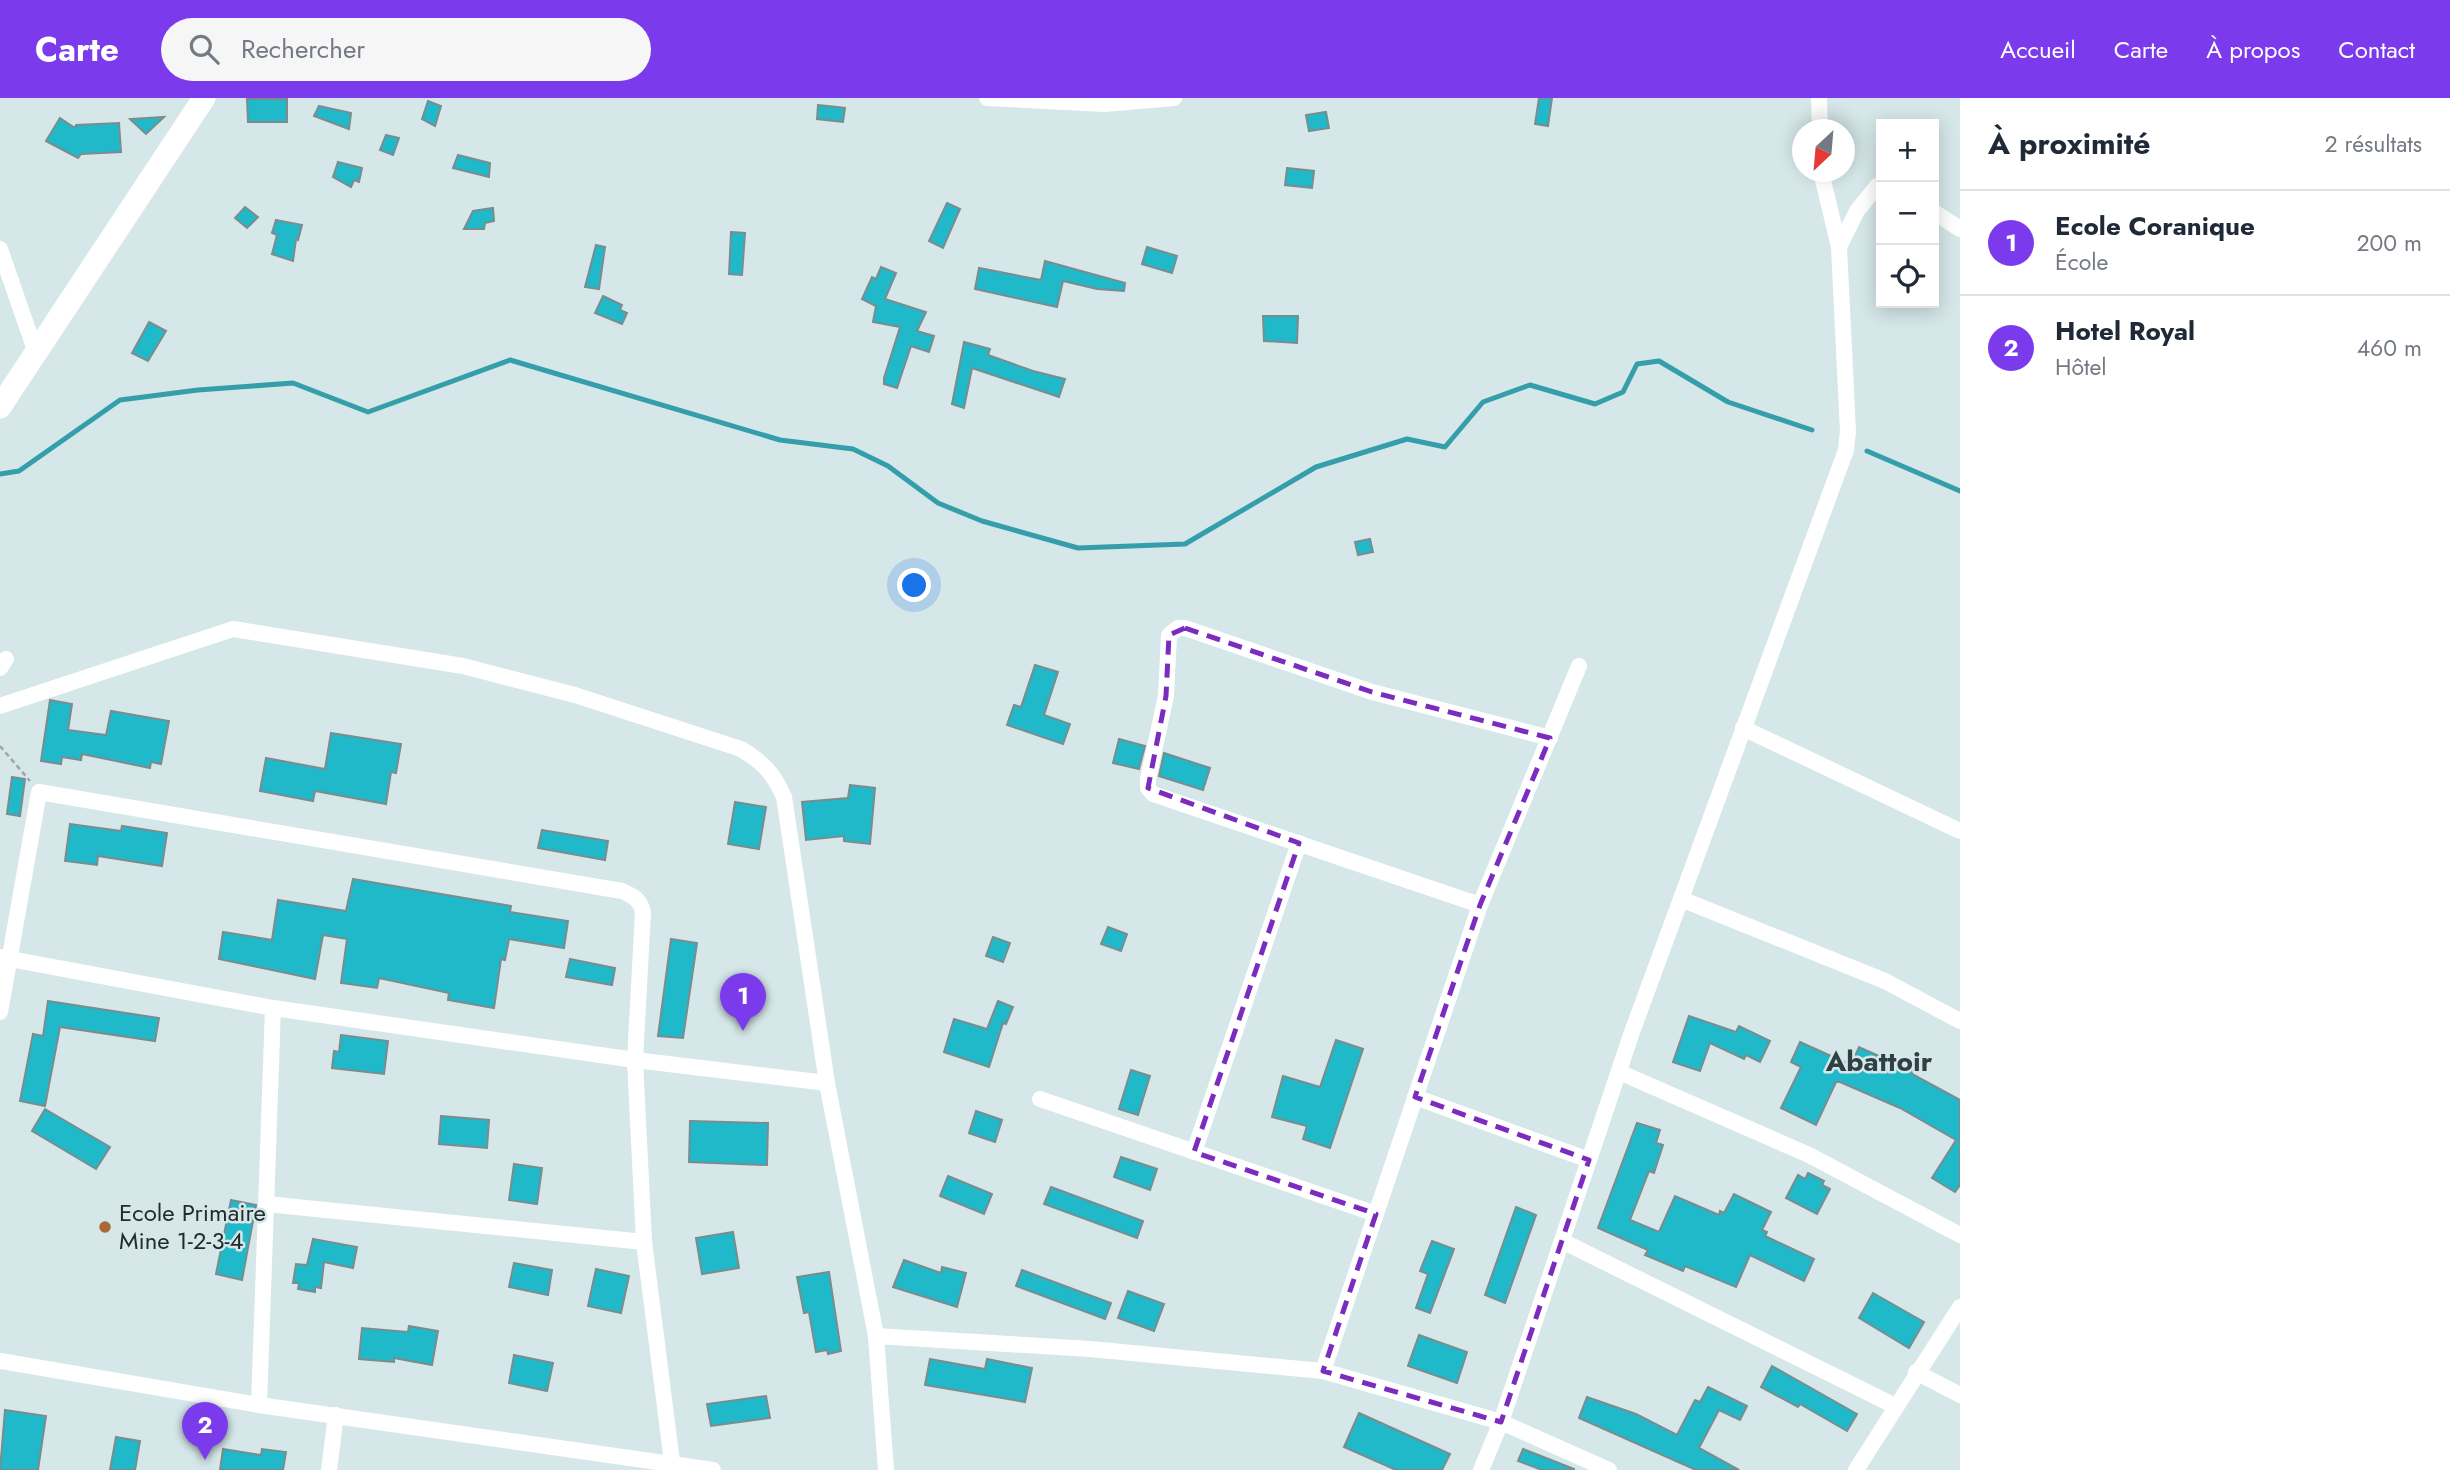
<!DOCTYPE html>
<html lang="fr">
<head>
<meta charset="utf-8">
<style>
	:root { --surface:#fff; --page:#f6f6f7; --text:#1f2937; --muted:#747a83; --line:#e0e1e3; --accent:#7c3aed }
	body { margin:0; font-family:Jost,sans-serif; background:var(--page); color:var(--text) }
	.controls { position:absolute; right:21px; top:21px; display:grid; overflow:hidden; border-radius:0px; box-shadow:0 4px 18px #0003 }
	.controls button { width:63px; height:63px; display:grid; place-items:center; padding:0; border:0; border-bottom:2px solid var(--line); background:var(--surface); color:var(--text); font:35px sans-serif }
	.compass { position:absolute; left:1792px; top:21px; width:63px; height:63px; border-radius:50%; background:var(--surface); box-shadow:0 4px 18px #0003; rotate:206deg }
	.you { position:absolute; left:915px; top:488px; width:24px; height:24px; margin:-18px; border:5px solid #fff; border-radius:50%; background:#1a73e8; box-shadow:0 0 0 10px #1a73e833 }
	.badge { display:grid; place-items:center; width:46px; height:46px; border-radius:50%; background:var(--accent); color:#fff; font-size:23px; font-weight:700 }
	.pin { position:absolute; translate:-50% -58px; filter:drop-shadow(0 2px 4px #0008) }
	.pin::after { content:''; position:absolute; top:37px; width:24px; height:21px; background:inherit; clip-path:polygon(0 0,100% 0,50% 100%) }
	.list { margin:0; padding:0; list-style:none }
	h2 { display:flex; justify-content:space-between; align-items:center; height:91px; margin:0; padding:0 28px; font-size:30px }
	h2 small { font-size:23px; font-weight:400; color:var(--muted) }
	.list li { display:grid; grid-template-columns:46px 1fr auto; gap:21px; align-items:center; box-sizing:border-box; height:105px; padding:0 28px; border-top:2px solid var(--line) }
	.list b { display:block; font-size:26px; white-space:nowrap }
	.list p { margin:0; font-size:23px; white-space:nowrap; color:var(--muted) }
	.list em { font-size:23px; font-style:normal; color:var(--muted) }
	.icon { flex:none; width:38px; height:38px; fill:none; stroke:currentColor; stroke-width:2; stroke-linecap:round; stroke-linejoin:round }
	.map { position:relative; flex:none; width:1960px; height:1372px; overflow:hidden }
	header { display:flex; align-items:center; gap:42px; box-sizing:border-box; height:98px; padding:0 35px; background:var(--accent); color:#fff }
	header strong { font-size:33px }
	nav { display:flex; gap:38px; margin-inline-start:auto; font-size:24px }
	.search { width:490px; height:63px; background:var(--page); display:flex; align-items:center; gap:18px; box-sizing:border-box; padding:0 24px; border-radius:38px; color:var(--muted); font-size:26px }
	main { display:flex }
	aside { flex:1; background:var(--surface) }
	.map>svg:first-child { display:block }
</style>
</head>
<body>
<header>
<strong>Carte</strong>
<div class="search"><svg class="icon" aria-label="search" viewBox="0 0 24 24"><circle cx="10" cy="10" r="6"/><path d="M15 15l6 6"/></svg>Rechercher</div>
<nav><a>Accueil</a><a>Carte</a><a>À propos</a><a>Contact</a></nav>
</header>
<main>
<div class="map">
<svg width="1960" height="1372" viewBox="0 0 1960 1372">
	<rect width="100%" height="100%" fill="#d5e7e9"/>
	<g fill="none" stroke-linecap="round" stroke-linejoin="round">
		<g stroke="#359eab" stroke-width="5">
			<path d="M1867 353 1960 393"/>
			<path d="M0 376 19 373 120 302 198 292 293 285 368 314 510 262 780 342 853 351 888 368 938 405 982 423 1078 450 1185 446 1316 369 1407 341 1445 349 1483 304 1530 287 1595 306 1623 294 1637 266 1659 263 1728 304 1812 332"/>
		</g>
	</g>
	<g fill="#1fb9ca" stroke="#7b8c8e" stroke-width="2">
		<path d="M1539 0H1552L1548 28 1535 26Z"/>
		<path d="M247 1H287V24H248Z"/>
		<path d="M428 3 441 8 435 28 422 21Z"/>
		<path d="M818 7 845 10 843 24 817 21Z"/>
		<path d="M319 8 351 15 349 31 314 18Z"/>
		<path d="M1326 14 1329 30 1309 33 1306 17Z"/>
		<path d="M164 19 146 36 130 21Z"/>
		<path d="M60 20 75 30 76 27 119 25 121 54 81 56 78 60 46 43Z"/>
		<path d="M386 37 399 40 393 57 380 52Z"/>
		<path d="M458 57 490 65 489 79 453 70Z"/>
		<path d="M338 64 362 70 359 84 354 82 351 89 333 79Z"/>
		<path d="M1287 70 1314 73 1312 90 1285 87Z"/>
		<path d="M947 105 960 111 943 150 929 143Z"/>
		<path d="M245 109 258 119 247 130 235 120Z"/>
		<path d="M493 110 494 123 485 125 484 131H464L473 113Z"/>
		<path d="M276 122 302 127 298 142 296 141 293 163 272 156 277 137 272 135Z"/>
		<path d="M731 134 745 135 742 177 729 176Z"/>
		<path d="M596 147 605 149 599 191 585 189Z"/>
		<path d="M1147 149 1177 158 1172 175 1142 166Z"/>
		<path d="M1045 163 1125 185 1124 193 1097 191 1063 183 1057 209 975 191 979 170 1041 182Z"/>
		<path d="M881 169 896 175 885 201 926 214 917 233 934 238 929 254 911 248 897 290 884 286V280L900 229 873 224 876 208 862 201 872 179 876 181Z"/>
		<path d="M603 198 622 207 620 212 627 215 622 226 595 215Z"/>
		<path d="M1263 218H1298L1297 245 1264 243Z"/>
		<path d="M149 224 166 233 148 263 132 255Z"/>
		<path d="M964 244 990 251 988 257 1033 273 1065 281 1059 299 972 270 964 310 952 306Z"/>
		<path d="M1370 441 1373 454 1358 457 1355 444Z"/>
		<path d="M1035 567 1058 574 1044 617 1070 626 1063 646 1007 627 1014 607 1021 609Z"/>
		<path d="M50 602 72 606 68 632 106 637 111 613 169 623 161 666 151 664 150 670 82 656 81 662 62 659 61 666 41 663Z"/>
		<path d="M331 635 401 646 396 675 391 674 386 706 315 693 313 703 260 693 266 660 325 671Z"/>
		<path d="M1119 641 1145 648 1139 671 1113 665Z"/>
		<path d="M1164 655 1210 670 1203 692 1159 678Z"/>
		<path d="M12 679 25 681 20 718 7 716Z"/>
		<path d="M850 687 875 690 870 746 844 743V738L806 742 802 704 848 700Z"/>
		<path d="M735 704 766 709 759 751 728 746Z"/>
		<path d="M70 726 121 733 122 728 167 735 162 768 98 758 97 767 65 763Z"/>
		<path d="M542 732 608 743 605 762 538 750Z"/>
		<path d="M353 781 511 808 510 814 568 823 564 850 509 841 505 862 501 861 494 910 448 902 449 895 379 880 377 890 341 885 347 841 323 837 315 881 219 861 223 834 272 842 278 802 346 813Z"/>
		<path d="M1108 829 1127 836 1121 853 1101 846Z"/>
		<path d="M993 839 1010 845 1003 864 986 858Z"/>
		<path d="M671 841 697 845 683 940 658 938Z"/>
		<path d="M570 861 615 870 612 887 566 879Z"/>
		<path d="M48 903 159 920 155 943 60 929 45 1008 20 1003 33 936 43 938Z"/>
		<path d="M998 903 1013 909 1006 926 1003 925 989 969 944 954 954 921 987 931Z"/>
		<path d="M1689 918 1736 934 1739 928 1770 943 1760 964 1746 957 1744 961 1710 945 1700 973 1673 964Z"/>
		<path d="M341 937 388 943 384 976 332 970 334 953 339 954Z"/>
		<path d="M1336 942 1363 951 1330 1050 1303 1041 1307 1028 1272 1019 1283 978 1320 989Z"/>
		<path d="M1800 944 1851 967 1859 949 1913 973 1912 976 1960 1002V1087L1955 1094 1932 1080 1956 1042 1900 1010 1840 984H1836L1816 1027 1781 1010 1801 969 1791 964Z"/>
		<path d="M1131 972 1150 978 1138 1017 1119 1011Z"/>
		<path d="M45 1011 110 1049 96 1071 32 1033Z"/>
		<path d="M976 1013 1002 1022 995 1044 969 1035Z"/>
		<path d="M441 1018 489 1022 487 1050 439 1046Z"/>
		<path d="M690 1023 768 1025 767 1067 689 1064Z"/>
		<path d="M1637 1025 1660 1032 1656 1045 1663 1047 1654 1075 1649 1073 1630 1122 1659 1134 1675 1098 1719 1117 1720 1113 1724 1115 1734 1096 1771 1114 1762 1132 1767 1134 1765 1138 1814 1161 1804 1183 1750 1157 1736 1189 1685 1168 1683 1173 1645 1157 1648 1152 1598 1130Z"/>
		<path d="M1121 1059 1157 1071 1150 1092 1114 1079Z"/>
		<path d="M514 1066 542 1070 537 1106 509 1102Z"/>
		<path d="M1808 1075 1824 1083 1822 1087 1830 1091 1817 1116 1786 1100 1798 1077 1805 1081Z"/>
		<path d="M948 1078 992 1096 984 1116 940 1098Z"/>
		<path d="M1051 1089 1143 1123 1137 1140 1044 1106Z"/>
		<path d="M231 1102 256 1107 242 1182 216 1176Z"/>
		<path d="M1516 1109 1536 1117 1505 1205 1485 1197Z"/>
		<path d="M733 1134 739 1170 702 1176 696 1140Z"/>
		<path d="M313 1141 357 1149 353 1170 324 1164 321 1190 315 1189V1194L298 1191 299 1185H293L296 1166 307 1167Z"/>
		<path d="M1432 1143 1454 1151 1430 1215 1416 1210 1428 1176 1420 1173Z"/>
		<path d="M904 1162 941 1175 942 1169 966 1175 957 1209 893 1189Z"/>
		<path d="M514 1165 552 1172 548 1197 509 1189Z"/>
		<path d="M596 1171 629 1178 621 1215 588 1208Z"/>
		<path d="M1022 1172 1111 1205 1105 1221 1016 1188Z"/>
		<path d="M829 1174 841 1253 828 1256 827 1252 816 1254 809 1214 804 1215 797 1179Z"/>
		<path d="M1128 1193 1164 1206 1154 1233 1118 1220Z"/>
		<path d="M1873 1195 1924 1224 1909 1250 1859 1220Z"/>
		<path d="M409 1228 438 1233 432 1267 394 1260V1264L359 1261 362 1230 408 1234Z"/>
		<path d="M1419 1237 1467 1254 1457 1285 1408 1268Z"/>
		<path d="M514 1257 553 1265 547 1293 509 1285Z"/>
		<path d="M930 1261 985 1271 987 1261 1032 1270 1025 1304 925 1287Z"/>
		<path d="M1772 1268 1857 1316 1847 1333 1800 1306 1798 1309 1761 1289Z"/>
		<path d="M1708 1289 1747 1308 1740 1322 1719 1312 1699 1350 1739 1372H1696L1579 1320 1587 1299 1636 1316 1677 1337 1695 1302 1700 1304Z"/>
		<path d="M766 1298 770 1320 711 1328 707 1306Z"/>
		<path d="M5 1312 46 1318 38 1372H0Z"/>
		<path d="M1359 1315 1450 1356 1442 1372H1396L1344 1349Z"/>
		<path d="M116 1339 140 1343 135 1372H110Z"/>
		<path d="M223 1351 261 1357 262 1351 286 1354 283 1372H220Z"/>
		<path d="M1523 1351 1574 1371V1372H1542L1518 1363Z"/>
	</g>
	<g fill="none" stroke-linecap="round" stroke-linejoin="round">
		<path stroke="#99a7a9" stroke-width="2.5" stroke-dasharray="5 3.5" stroke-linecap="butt" d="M0 648 30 683"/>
		<g stroke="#fff" stroke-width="16">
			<path d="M987 0 1104 6 1174 0"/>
			<path d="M1819 0 1820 32"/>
			<path d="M1934 114 1960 131"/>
			<path d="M1839 149 1857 113 1877 88H1881"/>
			<path d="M0 151 35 252"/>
			<path d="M0 570 6 561"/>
			<path d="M0 608 233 531 463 568 575 597 741 651C763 664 774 676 784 699L827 985 876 1238 886 1372"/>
			<path d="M1743 630 1960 733"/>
			<path d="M1681 801 1885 883 1960 923"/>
			<path d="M1480 807 1153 696 1148 690V681L1166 598 1169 537 1178 530H1185L1372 594 1550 640"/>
			<path d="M0 859 273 910 635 962 827 985"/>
			<path d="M0 914 39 694 622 793C633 798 640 801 643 814L635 962 644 1144 672 1364"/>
			<path d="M1619 974 1809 1057 1960 1137"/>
			<path d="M1415 999 1589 1062"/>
			<path d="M1040 1001 1376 1116"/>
			<path d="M1194 1054 1299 745"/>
			<path d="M266 1106 644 1144"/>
			<path d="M1562 1143 1895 1308"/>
			<path d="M876 1238 1090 1251 1323 1273 1501 1324 1609 1372"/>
			<path d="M0 1263 259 1307 713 1372"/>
			<path d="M1323 1273 1480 807 1579 568"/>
			<path d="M1916 1274 1960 1297"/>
			<path d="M259 1307 273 910"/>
			<path d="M329 1372 336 1317"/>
			<path d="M1481 1372 1501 1324 1632 934 1846 352 1848 333 1839 149 1821 74"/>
			<path d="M1856 1372 1960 1209"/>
		</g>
		<path stroke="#fff" stroke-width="23" d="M0 309 204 0"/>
	</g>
	<path fill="none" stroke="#7b2cbf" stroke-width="5" stroke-dasharray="14 9" stroke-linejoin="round" d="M1185 530 1372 594 1550 640 1480 807 1415 999 1589 1062 1501 1324 1323 1273 1376 1116 1194 1054 1299 745 1148 690 1166 598 1169 537Z"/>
	<circle fill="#a96733" stroke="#d5e7e9" stroke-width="2.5" cx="105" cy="1129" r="7"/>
	<g text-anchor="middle" stroke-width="5" stroke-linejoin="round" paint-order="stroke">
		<g font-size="24" fill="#242b2b" stroke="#d5e7e9" text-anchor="start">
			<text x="119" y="1123">Ecole Primaire<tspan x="119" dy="28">Mine 1-2-3-4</tspan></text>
		</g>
		<g font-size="28" font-weight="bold" fill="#303f41" stroke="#d5e7e9">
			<text x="1879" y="973">Abattoir</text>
		</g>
	</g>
</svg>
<div class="controls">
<button>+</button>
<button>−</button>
<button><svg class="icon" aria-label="locate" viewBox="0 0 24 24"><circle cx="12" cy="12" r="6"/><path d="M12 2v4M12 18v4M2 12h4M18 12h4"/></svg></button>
</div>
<svg class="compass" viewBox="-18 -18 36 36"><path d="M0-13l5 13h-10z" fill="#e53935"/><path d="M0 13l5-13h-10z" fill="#747a83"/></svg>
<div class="you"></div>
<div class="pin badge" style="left:743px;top:933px">1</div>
<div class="pin badge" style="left:205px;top:1362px">2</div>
</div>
<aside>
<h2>À proximité<small>2 résultats</small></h2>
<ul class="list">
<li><span class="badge">1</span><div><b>Ecole Coranique</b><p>École</p></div><em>200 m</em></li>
<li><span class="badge">2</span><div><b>Hotel Royal</b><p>Hôtel</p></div><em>460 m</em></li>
</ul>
</aside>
</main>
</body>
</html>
